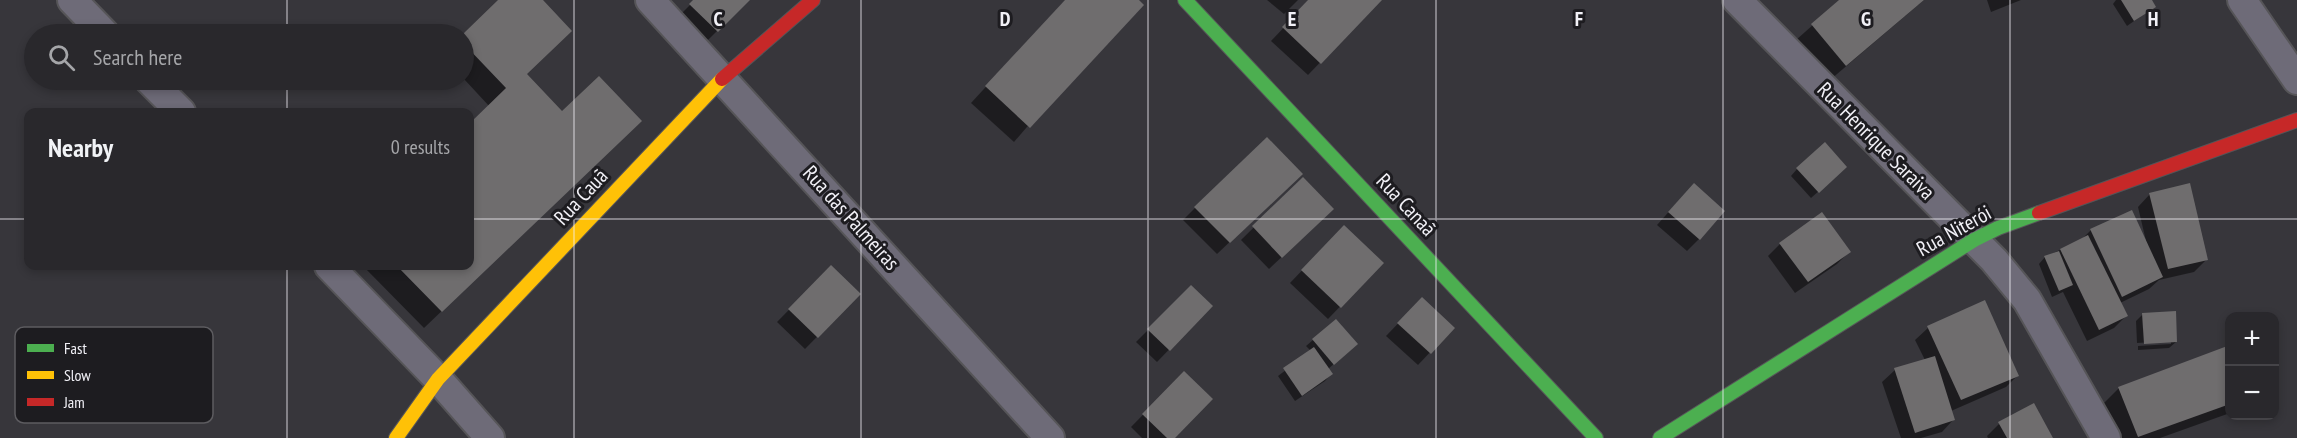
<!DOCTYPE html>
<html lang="en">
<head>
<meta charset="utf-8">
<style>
	:root { --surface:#29282c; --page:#353438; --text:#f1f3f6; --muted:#a5a6a9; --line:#454448 }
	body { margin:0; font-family:"PT Sans Narrow",sans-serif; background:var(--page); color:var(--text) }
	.controls { position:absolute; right:18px; bottom:18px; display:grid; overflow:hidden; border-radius:12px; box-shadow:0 3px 9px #0003 }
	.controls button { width:54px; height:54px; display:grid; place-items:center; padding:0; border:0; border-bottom:2px solid var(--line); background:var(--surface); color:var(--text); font:30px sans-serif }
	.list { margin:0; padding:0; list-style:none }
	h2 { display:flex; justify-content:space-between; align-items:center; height:78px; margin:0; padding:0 24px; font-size:26px }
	h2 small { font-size:20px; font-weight:400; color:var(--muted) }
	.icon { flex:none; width:33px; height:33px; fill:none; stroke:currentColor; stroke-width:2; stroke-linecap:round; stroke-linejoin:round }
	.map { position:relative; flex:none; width:2297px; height:438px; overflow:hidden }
	.search { position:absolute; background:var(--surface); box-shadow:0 3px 9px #0003; left:24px; top:24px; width:450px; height:66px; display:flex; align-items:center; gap:15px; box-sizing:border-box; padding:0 21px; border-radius:33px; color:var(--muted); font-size:22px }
	.panel { position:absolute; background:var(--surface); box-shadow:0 3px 9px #0003; left:24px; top:108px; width:450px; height:162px; border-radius:12px }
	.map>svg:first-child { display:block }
</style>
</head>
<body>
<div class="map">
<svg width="2297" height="438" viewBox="0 0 2297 438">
	<rect width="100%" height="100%" fill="#37363b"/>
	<g fill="#0007">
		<path d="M500 0H541L525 74 562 113 623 138 424 328 363 266H470V125L489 106 464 79V35Z"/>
		<path d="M695 0H748L705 43 678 17Z"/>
		<path d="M1066 0H1136L1014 142 971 103Z"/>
		<path d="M1267 0H1298L1284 14Z"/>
		<path d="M1310 0H1380L1308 75 1271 41Z"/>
		<path d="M1841 0H1924L1830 80 1796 40Z"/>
		<path d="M1987 0H2021L1991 12Z"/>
		<path d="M2116 0H2150L2154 7 2127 26 2113 4Z"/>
		<path d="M1797 169 1839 173 1811 198 1791 176Z"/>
		<path d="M1303 179 1320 221 1269 269 1241 240Z"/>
		<path d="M1289 186 1217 254 1183 220 1195 208Z"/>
		<path d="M2150 194 2206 260 2194 272 2159 280 2149 289 2120 303 2126 316 2114 328 2087 341 2063 292 2052 297 2039 264 2045 257 2081 240 2091 230 2146 241 2138 207Z"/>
		<path d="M1682 197 1699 239 1687 251 1657 225Z"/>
		<path d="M1332 239 1382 263 1328 319 1290 283Z"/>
		<path d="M1780 244 1849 252 1837 264 1795 293 1768 256Z"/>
		<path d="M831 267 859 294 805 349 777 322Z"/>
		<path d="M1191 287 1211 306 1157 362 1136 342Z"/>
		<path d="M1984 302 2018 375 2006 387 1951 411 1954 419 1942 432 1921 438H1901L1882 382 1895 370 1925 360 1915 340 1928 328Z"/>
		<path d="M1410 311 1453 328 1418 365 1386 336Z"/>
		<path d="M2143 314 2176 342 2169 348 2138 350V346L2171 344V341L2137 343 2136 321Z"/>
		<path d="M1313 340 1350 350 1328 369 1331 374 1325 381 1295 401 1278 376 1311 351 1306 346Z"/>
		<path d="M2230 347V413L2160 438H2117L2104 403 2119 388Z"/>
		<path d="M1184 373 1173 438H1142L1131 427Z"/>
		<path d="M2274 375 2278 385 2274 389Z"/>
		<path d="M1999 424 2051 438H1988L1987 436Z"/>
	</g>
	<g fill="#6f6d6e">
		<path d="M498 0H543L572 31 527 74 562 111 599 76 642 121 442 312 397 266H470V123L506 88 464 44V33Z"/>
		<path d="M693 0H750L718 32 689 4Z"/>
		<path d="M1065 0H1139L1144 5 1030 128 985 86Z"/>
		<path d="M1308 0H1382L1321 64 1282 27Z"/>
		<path d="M1839 0H1924L1846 66 1811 24Z"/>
		<path d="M2121 0H2152L2156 7 2134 21Z"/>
		<path d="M1267 137 1303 174 1230 243 1194 207Z"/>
		<path d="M1825 142 1847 167 1819 193 1796 168Z"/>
		<path d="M1303 177 1334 209 1282 258 1252 226Z"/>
		<path d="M1694 183 1725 211 1700 240 1668 212Z"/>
		<path d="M2190 183 2208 260 2168 269 2149 193Z"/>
		<path d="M2132 210 2163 277 2122 297 2090 229Z"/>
		<path d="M1822 212 1851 252 1808 282 1779 243Z"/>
		<path d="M1344 225 1384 263 1341 308 1301 270Z"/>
		<path d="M2088 235 2128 316 2099 330 2060 249Z"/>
		<path d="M2059 251 2073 285 2059 291 2044 256Z"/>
		<path d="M831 265 861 294 818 338 788 309Z"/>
		<path d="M1191 285 1213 306 1170 351 1147 329Z"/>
		<path d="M1422 297 1455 328 1431 354 1397 323Z"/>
		<path d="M1985 300 2019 376 1961 400 1927 326Z"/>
		<path d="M2176 311 2177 342 2144 344 2142 313Z"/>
		<path d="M1336 319 1358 344 1334 365 1312 339Z"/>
		<path d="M2230 345V404L2138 437 2118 387Z"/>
		<path d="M1314 347 1333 374 1302 396 1283 368Z"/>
		<path d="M1935 356 1955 420 1915 433 1894 368Z"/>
		<path d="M1184 371 1213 399 1175 438H1167L1142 414Z"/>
		<path d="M2034 403 2053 438H2007L1998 422Z"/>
	</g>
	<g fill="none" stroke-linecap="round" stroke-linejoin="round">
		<g stroke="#565558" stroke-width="32">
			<g id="street">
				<path d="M72 0 105 34"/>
				<path d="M650 0 1050 438"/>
				<path d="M1737 0 1994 260 2027 300 2106 438"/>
				<path d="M2242 0 2297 80"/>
				<path d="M149 80 181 112"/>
				<path d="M329 266 438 379 490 438"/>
			</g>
		</g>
		<g stroke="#565558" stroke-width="16">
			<g id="fast">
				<path d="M1185 0 1596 438"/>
				<path d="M1660 438 1974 240 1998 228 2039 213"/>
			</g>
		</g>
		<g stroke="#565558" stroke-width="16">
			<path id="slow" d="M396 438 438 379 722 79"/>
		</g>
		<g stroke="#565558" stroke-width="16">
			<g id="jam">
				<path d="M722 79 813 0"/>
				<path d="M2039 213 2297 120"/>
			</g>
		</g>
		<use href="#street" stroke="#6e6b78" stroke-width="28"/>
		<use href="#fast" stroke="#4caf50" stroke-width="14"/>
		<use href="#slow" stroke="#ffc107" stroke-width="14"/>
		<use href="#jam" stroke="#c62828" stroke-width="14"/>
	</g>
	<path fill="none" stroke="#f2f1f7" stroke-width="1.5" stroke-opacity="0.55" d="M287 0V34M574 0V438M861 0V438M1148 0V438M1436 0V438M1723 0V438M2010 0V438M287 80V112M0 219H28M470 219H2297M287 266V438"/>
	<g text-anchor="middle" stroke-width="6" stroke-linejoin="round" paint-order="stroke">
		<g font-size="21" fill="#f2f1f7" stroke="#1d1c20">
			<text transform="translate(1876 141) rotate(45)" y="7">Rua Henrique Saraiva</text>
			<text transform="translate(581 197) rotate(-47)" y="7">Rua Cauã</text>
			<text transform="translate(1406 205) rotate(47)" y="7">Rua Canaã</text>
			<text transform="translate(851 218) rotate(48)" y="7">Rua das Palmeiras</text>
			<text transform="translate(1954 231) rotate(-29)" y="7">Rua Niterói</text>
		</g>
	</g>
	<rect x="15" y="327" width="198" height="96" rx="9" fill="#1d1c20" stroke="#5d5c60" stroke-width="1.5"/>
	<rect x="27" y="344" width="27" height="8" fill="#4caf50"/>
	<rect x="27" y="371" width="27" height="8" fill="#ffc107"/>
	<rect x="27" y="398" width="27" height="8" fill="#c62828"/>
	<g font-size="16" fill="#f2f1f7">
		<text x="64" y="354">Fast</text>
		<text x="64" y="381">Slow</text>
		<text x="64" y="408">Jam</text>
	</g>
	<g font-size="20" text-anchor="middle" font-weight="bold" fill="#f2f1f7" stroke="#1d1c20" stroke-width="6" stroke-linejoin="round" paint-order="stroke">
		<text x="718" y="26">C</text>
		<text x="1005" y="26">D</text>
		<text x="1292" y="26">E</text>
		<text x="1579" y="26">F</text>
		<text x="1866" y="26">G</text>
		<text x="2153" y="26">H</text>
	</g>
</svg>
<div class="controls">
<button>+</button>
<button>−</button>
</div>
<div class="search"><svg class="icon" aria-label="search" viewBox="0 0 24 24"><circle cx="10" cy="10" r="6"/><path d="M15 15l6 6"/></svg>Search here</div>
<section class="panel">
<h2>Nearby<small>0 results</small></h2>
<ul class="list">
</ul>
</section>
</div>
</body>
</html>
